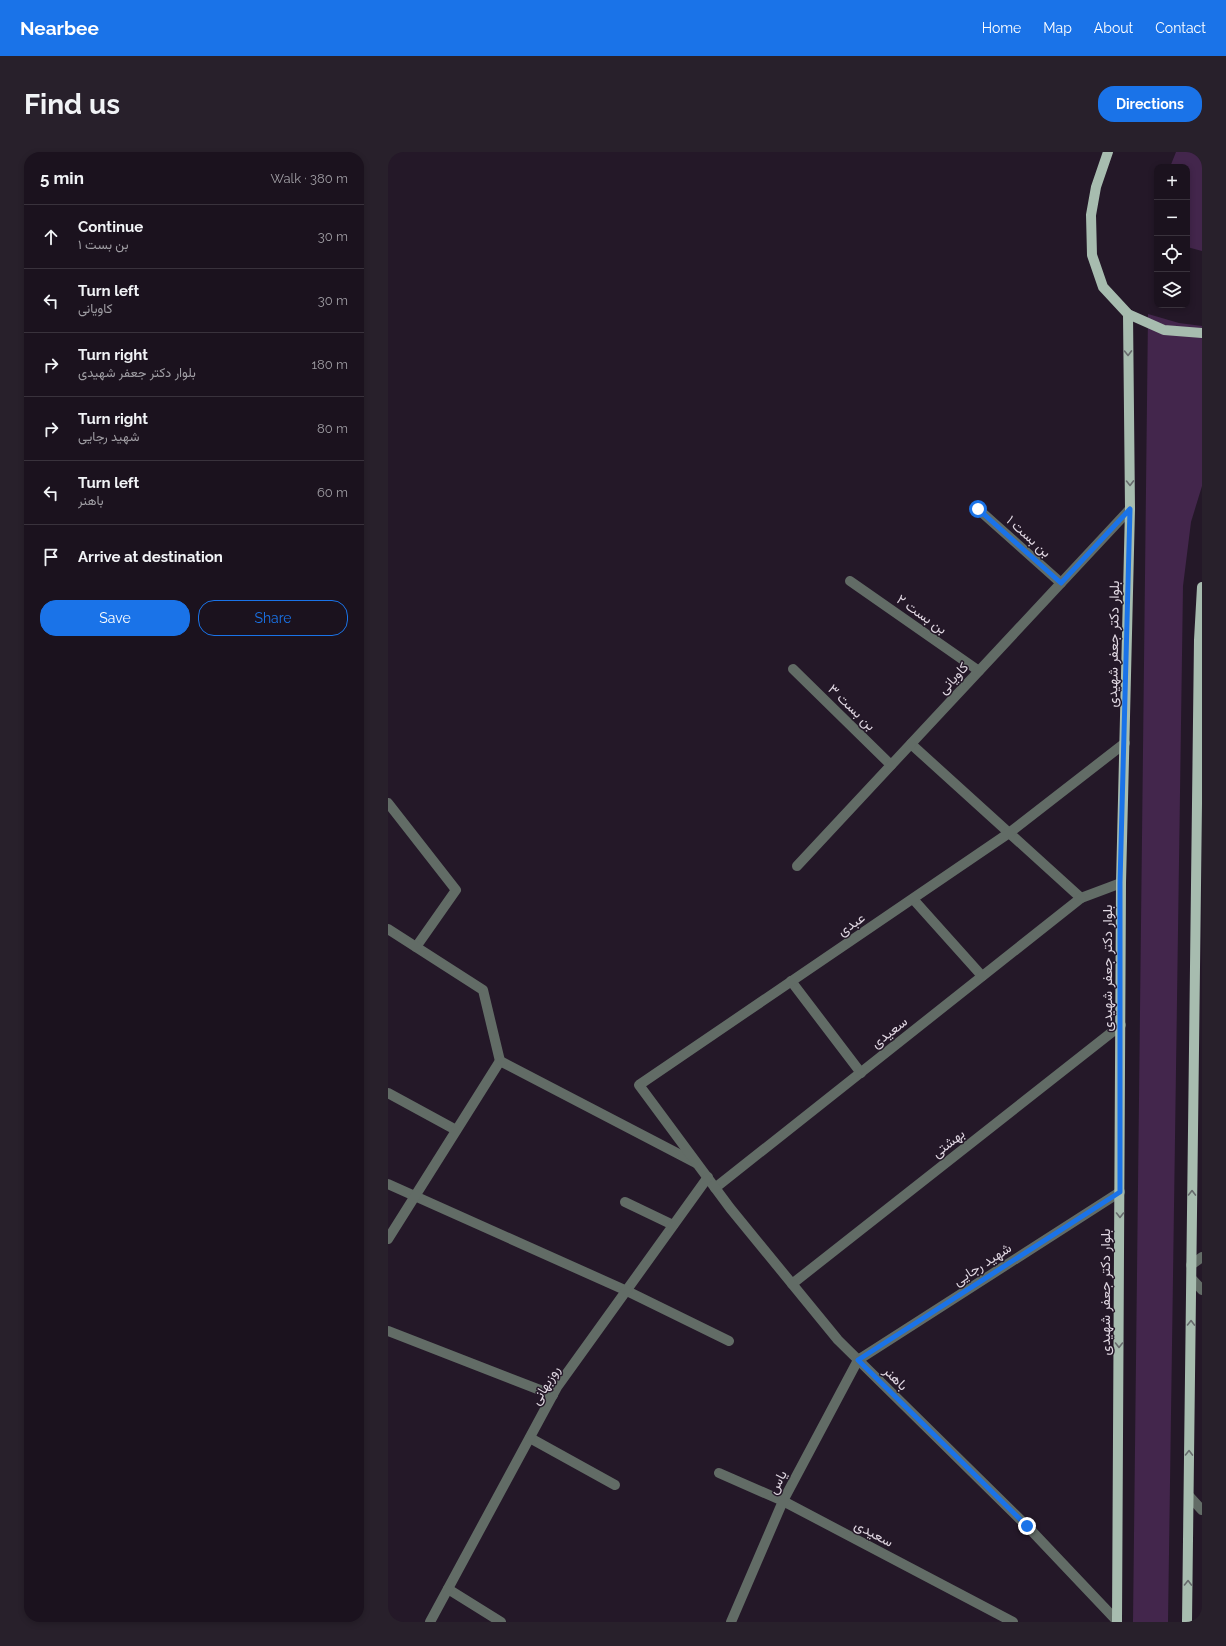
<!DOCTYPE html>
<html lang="en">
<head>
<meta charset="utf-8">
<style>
	:root { --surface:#1b121e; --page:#28202b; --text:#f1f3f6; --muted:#a09ea4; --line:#39323c; --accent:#1a73e8 }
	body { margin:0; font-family:Raleway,Vazirmatn,sans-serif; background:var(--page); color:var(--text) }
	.controls { position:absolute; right:12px; top:12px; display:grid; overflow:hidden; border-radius:8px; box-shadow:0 2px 6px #0003 }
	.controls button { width:36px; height:36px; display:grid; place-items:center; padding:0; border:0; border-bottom:1px solid var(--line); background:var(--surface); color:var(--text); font:20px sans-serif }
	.stop { position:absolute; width:12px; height:12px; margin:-9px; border:3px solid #1a73e8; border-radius:50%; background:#fff }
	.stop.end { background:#1a73e8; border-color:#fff; box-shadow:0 1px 4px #0008 }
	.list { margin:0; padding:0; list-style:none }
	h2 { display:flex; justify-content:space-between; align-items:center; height:52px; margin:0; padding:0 16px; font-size:17px }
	h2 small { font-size:13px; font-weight:400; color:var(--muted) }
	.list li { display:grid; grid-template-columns:26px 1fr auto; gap:12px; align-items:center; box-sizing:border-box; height:64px; padding:0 16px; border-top:1px solid var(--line) }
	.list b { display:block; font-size:15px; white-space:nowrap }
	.list p { margin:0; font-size:13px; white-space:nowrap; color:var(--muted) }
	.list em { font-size:13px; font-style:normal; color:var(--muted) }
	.actions { display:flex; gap:8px; padding:12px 16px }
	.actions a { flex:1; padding:9px 0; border:1px solid var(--accent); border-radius:16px; text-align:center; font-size:14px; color:var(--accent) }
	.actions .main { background:var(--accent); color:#fff }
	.icon { flex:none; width:22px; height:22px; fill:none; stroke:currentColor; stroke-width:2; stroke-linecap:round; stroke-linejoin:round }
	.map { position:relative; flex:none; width:814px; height:1470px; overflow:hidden; border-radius:16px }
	header { display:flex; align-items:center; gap:24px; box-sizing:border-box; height:56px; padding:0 20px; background:var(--accent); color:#fff }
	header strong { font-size:19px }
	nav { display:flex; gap:22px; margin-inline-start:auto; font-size:14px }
	.intro { display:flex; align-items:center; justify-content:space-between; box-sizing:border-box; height:96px; padding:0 24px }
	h1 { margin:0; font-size:28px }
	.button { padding:10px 18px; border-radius:16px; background:var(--accent); color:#fff; font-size:14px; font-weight:700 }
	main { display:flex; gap:24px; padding:0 24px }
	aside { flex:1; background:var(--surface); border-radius:16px; box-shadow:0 2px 6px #0003 }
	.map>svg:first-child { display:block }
</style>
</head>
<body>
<header>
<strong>Nearbee</strong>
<nav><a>Home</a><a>Map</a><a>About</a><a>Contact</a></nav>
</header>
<div class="intro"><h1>Find us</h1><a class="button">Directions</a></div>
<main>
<aside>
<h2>5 min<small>Walk · 380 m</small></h2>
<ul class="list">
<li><svg class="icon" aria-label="ahead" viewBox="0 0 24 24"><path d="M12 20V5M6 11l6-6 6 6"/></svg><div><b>Continue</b><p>بن بست ۱</p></div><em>30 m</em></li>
<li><svg class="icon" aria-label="left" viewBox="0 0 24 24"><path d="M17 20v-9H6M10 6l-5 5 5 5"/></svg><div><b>Turn left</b><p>کاویانی</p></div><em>30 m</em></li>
<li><svg class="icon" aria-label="right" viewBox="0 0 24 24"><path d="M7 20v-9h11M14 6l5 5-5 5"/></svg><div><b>Turn right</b><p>بلوار دکتر جعفر شهیدی</p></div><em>180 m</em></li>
<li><svg class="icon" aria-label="right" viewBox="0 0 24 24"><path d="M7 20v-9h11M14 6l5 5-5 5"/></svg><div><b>Turn right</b><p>شهید رجایی</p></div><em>80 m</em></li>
<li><svg class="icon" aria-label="left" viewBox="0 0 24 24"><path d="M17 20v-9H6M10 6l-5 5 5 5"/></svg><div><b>Turn left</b><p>باهنر</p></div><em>60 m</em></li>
<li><svg class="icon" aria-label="arrive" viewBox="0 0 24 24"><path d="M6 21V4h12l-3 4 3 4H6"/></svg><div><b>Arrive at destination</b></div></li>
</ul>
<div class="actions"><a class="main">Save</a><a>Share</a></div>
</aside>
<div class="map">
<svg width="814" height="1470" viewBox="0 0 814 1470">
	<rect width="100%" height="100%" fill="#241828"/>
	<g fill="#43264c">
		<path d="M788 0H814V99L799 95V15H782Z"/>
		<path d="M760 162 791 171 814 174V334L803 370 795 434 780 1470H745Z"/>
	</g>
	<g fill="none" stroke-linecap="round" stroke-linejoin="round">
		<g stroke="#626c66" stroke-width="10">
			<path d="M590 357 673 431"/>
			<path d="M462 429 591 519"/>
			<path d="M405 517 503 613"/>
			<path d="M523 592 693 746 733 731"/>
			<path d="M0 651 68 738 28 795"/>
			<path d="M409 714 742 357"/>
			<path d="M525 747 594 824"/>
			<path d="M0 777 95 838 112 909"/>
			<path d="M403 829 473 921"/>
			<path d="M0 941 68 978"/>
			<path d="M0 1032 239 1139 341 1189"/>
			<path d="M327 1036 693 746"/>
			<path d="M237 1050 285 1073"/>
			<path d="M0 1087 112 909 308 1011"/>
			<path d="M803 1113 814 1105"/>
			<path d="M804 1127 814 1138"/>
			<path d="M404 1132 733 873"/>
			<path d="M0 1179 165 1243"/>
			<path d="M142 1286 227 1333"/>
			<path d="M331 1321 395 1349 625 1470"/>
			<path d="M801 1344 814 1358"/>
			<path d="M60 1437 113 1470"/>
			<path d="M729 1469 639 1374 450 1188 342 1056 251 933 621 681 737 591"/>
			<path d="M42 1470 169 1235 320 1025"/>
			<path d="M343 1470 395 1349 470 1208 732 1040"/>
		</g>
		<g stroke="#a7bcaf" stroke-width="10">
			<path d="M720 0 708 35 703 63 704 103 715 135 740 162 776 178 814 181"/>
			<path d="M729 1470 733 731 742 357 740 162"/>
			<path d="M799 1470 811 488 814 435"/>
		</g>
	</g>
	<defs><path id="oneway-chevron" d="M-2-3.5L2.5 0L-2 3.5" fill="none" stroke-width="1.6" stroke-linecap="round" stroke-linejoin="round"/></defs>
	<g stroke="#666a6c">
		<use href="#oneway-chevron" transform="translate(740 201) rotate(89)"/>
		<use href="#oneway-chevron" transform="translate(742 331) rotate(89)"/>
		<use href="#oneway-chevron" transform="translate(804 1041) rotate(-89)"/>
		<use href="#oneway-chevron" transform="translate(732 1063) rotate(90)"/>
		<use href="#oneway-chevron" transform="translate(803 1171) rotate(-89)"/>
		<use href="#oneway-chevron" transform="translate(731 1193) rotate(90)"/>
		<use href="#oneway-chevron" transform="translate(801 1301) rotate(-89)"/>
		<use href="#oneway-chevron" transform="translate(800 1431) rotate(-89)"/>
	</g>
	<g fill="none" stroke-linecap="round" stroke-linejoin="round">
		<path stroke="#1a73e8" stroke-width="5" d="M590 357 673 431 742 357 732 731V1040L470 1208 639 1374"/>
	</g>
	<g text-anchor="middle" stroke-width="3" stroke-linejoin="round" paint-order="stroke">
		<g font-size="14" fill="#dfd6e1" stroke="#241828">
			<text transform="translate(641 384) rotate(42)" y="5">بن بست ۱</text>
			<text transform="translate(534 462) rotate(35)" y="5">بن بست ۲</text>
			<text transform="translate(725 492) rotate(-89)" y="5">بلوار دکتر جعفر شهیدی</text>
			<text transform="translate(565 526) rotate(-47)" y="5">کاویانی</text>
			<text transform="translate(464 555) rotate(44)" y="5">بن بست ۳</text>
			<text transform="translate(463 772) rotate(-34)" y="5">عبدی</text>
			<text transform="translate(719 816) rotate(-90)" y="5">بلوار دکتر جعفر شهیدی</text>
			<text transform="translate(501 880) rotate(-38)" y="5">سعیدی</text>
			<text transform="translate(560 991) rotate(-38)" y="5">بهشتی</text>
			<text transform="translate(594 1112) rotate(-33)" y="5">شهید رجایی</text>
			<text transform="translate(717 1140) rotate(-90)" y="5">بلوار دکتر جعفر شهیدی</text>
			<text transform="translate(508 1226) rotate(45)" y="5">باهنر</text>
			<text transform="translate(157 1233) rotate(-59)" y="5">روزبهانی</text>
			<text transform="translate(389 1330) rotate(-62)" y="5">یاس</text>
			<text transform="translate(486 1381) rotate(28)" y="5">سعیدی</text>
		</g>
	</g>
</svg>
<div class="controls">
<button>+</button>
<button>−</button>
<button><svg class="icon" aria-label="locate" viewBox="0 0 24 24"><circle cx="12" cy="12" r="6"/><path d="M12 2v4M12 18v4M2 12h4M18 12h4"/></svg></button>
<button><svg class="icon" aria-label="layers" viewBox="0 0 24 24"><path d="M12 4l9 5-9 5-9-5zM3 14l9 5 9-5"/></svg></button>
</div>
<div class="stop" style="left:590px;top:357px"></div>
<div class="stop end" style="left:639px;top:1374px"></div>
</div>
</main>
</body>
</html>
